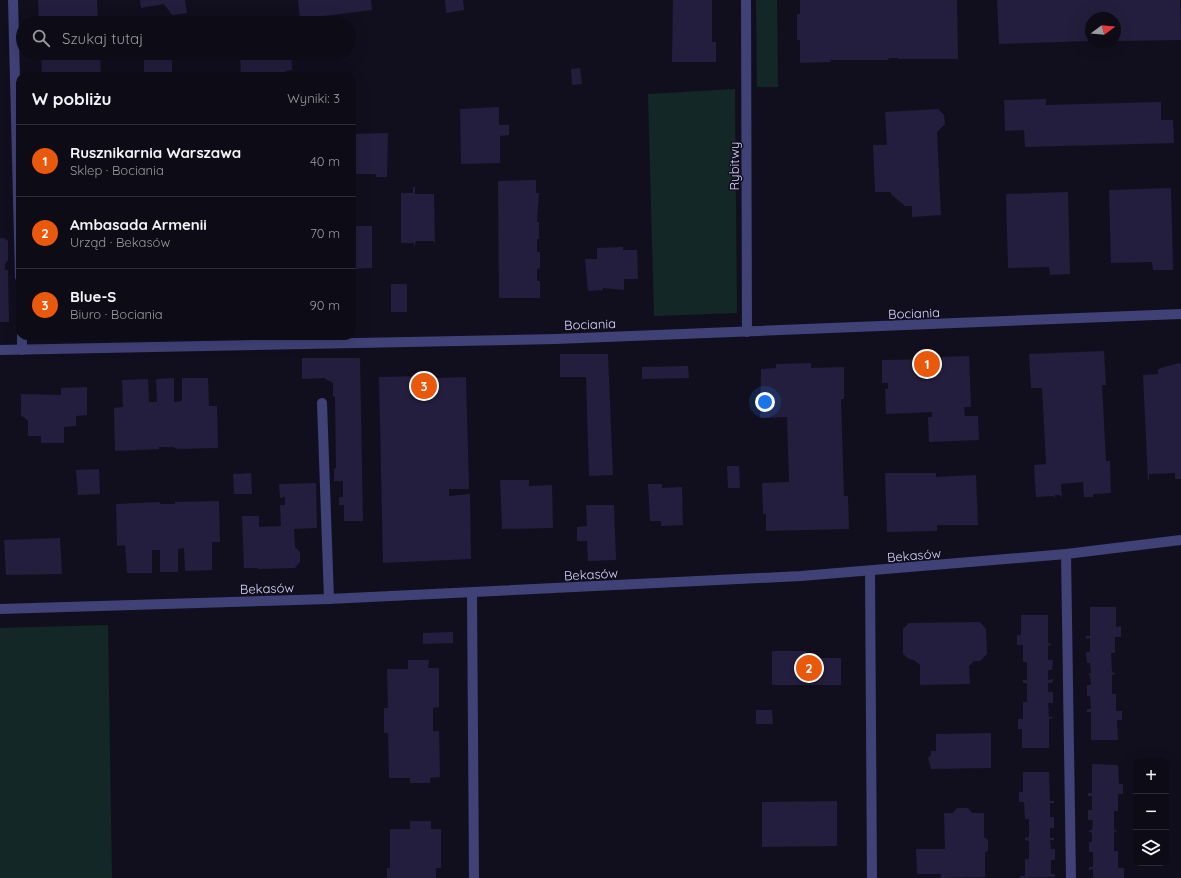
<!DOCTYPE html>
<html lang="pl">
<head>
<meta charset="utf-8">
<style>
	:root { --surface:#0d0b16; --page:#1b1923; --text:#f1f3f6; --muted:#9a9ba1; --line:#2d2b35; --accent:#ea580c }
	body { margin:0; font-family:Quicksand,sans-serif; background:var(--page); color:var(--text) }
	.controls { position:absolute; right:12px; bottom:12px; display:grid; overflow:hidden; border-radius:8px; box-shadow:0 4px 16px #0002 }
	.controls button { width:36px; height:36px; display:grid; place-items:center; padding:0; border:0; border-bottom:1px solid var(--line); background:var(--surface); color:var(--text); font:20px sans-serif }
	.compass { position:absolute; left:1085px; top:12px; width:36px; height:36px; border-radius:50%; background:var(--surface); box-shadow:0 4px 16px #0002; rotate:74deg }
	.you { position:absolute; left:765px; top:402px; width:14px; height:14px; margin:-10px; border:3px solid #fff; border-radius:50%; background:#1a73e8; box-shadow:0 0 0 6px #1a73e833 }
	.badge { display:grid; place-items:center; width:26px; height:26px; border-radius:50%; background:var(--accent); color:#fff; font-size:13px; font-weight:700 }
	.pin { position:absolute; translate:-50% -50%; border:2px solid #fff; box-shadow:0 1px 4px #0006 }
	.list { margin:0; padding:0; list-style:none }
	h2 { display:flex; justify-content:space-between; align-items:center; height:52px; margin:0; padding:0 16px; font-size:17px }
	h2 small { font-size:13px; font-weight:400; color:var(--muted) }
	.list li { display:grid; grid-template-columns:26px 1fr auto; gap:12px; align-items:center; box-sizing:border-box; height:72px; padding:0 16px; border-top:1px solid var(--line) }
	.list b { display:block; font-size:15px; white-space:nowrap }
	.list p { margin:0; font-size:13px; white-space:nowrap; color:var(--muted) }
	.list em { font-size:13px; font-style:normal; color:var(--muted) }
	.icon { flex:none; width:22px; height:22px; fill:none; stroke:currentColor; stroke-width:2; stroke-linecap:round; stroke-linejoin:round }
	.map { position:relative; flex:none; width:1181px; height:878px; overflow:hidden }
	.search { position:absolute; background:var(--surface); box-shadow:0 4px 16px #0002; left:16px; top:16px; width:340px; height:44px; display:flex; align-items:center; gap:10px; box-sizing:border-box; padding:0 14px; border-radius:22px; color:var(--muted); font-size:15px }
	.panel { position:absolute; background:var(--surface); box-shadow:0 4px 16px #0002; left:16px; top:72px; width:340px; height:268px; border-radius:12px }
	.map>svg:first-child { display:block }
</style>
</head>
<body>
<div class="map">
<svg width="1181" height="878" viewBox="0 0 1181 878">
	<rect width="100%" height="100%" fill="#110f1e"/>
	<g fill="#132726">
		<path d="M756 0H777L778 87H757Z"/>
		<path d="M735 89 737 313 654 316 648 94Z"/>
		<path d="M108 625 112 878H0V628Z"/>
	</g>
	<g fill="#231e3d">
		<path d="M38 0H97L98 23H39Z"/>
		<path d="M140 0H185L187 13 172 15 164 4 141 8Z"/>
		<path d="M298 0H371L372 10 300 19Z"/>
		<path d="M445 0H463L464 10 446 13Z"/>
		<path d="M673 0H712V42H716V62H672Z"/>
		<path d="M800 0H957L958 59H898V58H889L888 60H830L831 62 800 63V40H797V14H800Z"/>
		<path d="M997 0H1180L1181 40 1115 41V18H1091V39H1088V41L999 44Z"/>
		<path d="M41 53H100L101 76H42Z"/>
		<rect x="144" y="53" width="28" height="23"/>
		<path d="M240 53H260V59H270V53H291L292 70 286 71V76H241Z"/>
		<path d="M580 68 582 84 572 85 571 69Z"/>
		<path d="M1046 99V105L1161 102V120H1173L1174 143 1025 147 1024 130 1005 131 1004 100Z"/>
		<path d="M499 107V125H509V135L500 136V163L461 164 460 109Z"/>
		<path d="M938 109 944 115 945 124 937 132 941 215 912 217V206H905L891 194V192H875L873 145H887L885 112Z"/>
		<path d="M388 133 387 177H376V174H352V134Z"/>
		<path d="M536 180V193H539L537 222H539V239H537V252H540V268L537 269V281H540V298H499L498 181Z"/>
		<path d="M413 187H415V194H434L435 245 434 241H416L414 248V243H401V193H413Z"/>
		<path d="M1171 188 1173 270H1153L1152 262 1111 263 1109 190Z"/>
		<path d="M1068 192 1070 274 1050 275 1049 267 1008 268 1006 194Z"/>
		<path d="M352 216 355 217V226H372V268L352 269Z"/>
		<path d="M0 238H4L8 241V260L5 264V270H8L9 322H0Z"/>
		<path d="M623 247V250H637L638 279H624V290L603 288V290L588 291 585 259H597V248Z"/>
		<rect x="391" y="284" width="16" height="28"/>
		<path d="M1104 351 1106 385H1102L1106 461H1110L1111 493 1093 494V497H1084L1083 482 1061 484 1062 498 1060 495H1055V498L1053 496 1036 497 1034 465 1046 464 1042 388H1031L1029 354Z"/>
		<path d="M560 354H608L613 475 589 476 586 377H560Z"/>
		<path d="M969 356 971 407H964L965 416H978L979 440 929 442 928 417H932V412L886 414 885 389H888V383H882V360L942 359V357Z"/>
		<path d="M302 358H360L363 521H344V505H339V497H343V481H334V469L336 468 335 396 333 397V383L324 378 302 379Z"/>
		<path d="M811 363V368L844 367V399H841L844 496H848L849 529 766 531V514H763L762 483 789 482 787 417 760 418 761 369 776 368V364Z"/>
		<path d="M1179 363 1181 364V479H1175V473L1149 474V480H1148L1143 375 1158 374V369Z"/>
		<path d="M688 366 689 378 642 379V367Z"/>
		<path d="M428 376 427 380H437V378L466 377 469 489H449V496L470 494 471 559 383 563 379 377Z"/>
		<path d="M174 378V402L182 401V378H208L209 406H217L218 448 176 449 174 447H159V449L115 451 114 408 123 407 122 380 148 379 149 402H157L156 379Z"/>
		<path d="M87 387V415L76 416V426L64 427V443H41V436H28V421L21 415V394L61 395V388Z"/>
		<path d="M727 466H739L740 488H728Z"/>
		<path d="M99 469 100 494 78 495 76 470Z"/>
		<path d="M251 473 252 494H234L233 474Z"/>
		<path d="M885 473H936V477L976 475 978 525H937V531L887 532Z"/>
		<path d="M500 480H529V486L552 485 553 528 502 529Z"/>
		<path d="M316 483 317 528 294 529 295 547 300 552V562L295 568 258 569V568H244L242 516H259V527L281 526 280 505H285V497L280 498 279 484Z"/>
		<path d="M648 484H662V488L682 487 683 525 661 526V521H650Z"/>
		<path d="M219 501 220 542H212V570L185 571 184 548 178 549V572H160V550H152V573H127L125 545 117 546 116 504 160 502V504H175V502Z"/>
		<path d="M586 505H614L616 560 588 561 587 541H577V527L587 526Z"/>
		<path d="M60 538 62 574 6 575 4 540Z"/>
		<path d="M1090 607H1116V627L1121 626V637H1115V653H1111L1112 672 1116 674 1112 675V694H1116V711H1122V720H1117L1118 740H1091V712H1087V709H1091L1090 696H1087V685H1091L1090 675 1087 674 1091 673 1090 663H1087L1086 652H1090V638L1086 639V636H1090Z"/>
		<path d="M1021 615H1048V643L1052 644 1048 646V660H1053L1052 670H1048V680L1053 679V681L1052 683H1048V692H1053V703H1048L1049 717H1053V718L1049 719V748H1022V729H1018V719H1023V702H1027V683H1023V680H1027V662H1023V645H1017V635H1021Z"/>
		<path d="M980 622 986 629 987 654 980 661H974L969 666 970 684 920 685V665L914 660 909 659 903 654V629L909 623Z"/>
		<path d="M453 632V643L423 644V633Z"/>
		<path d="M772 651H806V658H841V685H772Z"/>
		<path d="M408 660H429L428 668H439V707L433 708V731H439L440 777 430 778V783H410V778H389L388 733H384V708H388L387 669H408Z"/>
		<path d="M756 710H772L773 724H756Z"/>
		<path d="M991 733V768L931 769 928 758 931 755V751H936V734Z"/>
		<path d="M1092 764 1118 765 1119 784H1123V794H1118V811H1114V830L1118 831 1114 832V851H1118V868H1124V878H1093V869L1089 870V867H1093V852H1089V842H1092V833L1088 831 1092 830 1093 820H1088V810H1092V796H1088V793H1092Z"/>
		<path d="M1023 772H1049L1050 801H1054V803H1050V817H1054V828H1050V838H1054V840H1050L1051 849H1055V860H1051V874H1055V877L1020 878V876H1025V859H1029V841L1025 840V838L1029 837V819H1025L1024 802H1019V792H1023Z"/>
		<path d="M837 801V846L762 847V802Z"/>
		<path d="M957 808H968L972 813H984V837L988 840V850L985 853V877L941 878V874H917L916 849H945L944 813H953Z"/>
		<path d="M410 821H431V829H441V868H436V878H387V868H390V829H410Z"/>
	</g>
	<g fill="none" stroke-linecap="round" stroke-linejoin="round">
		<g stroke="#404177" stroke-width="10">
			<path d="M13 0 20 277"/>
			<path d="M746 0 747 332"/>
			<path d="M22 336V350"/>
			<path d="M0 350 556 339 1181 314"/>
			<path d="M322 403 329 599"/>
			<path d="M1066 554 1071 878"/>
			<path d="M870 572 872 878"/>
			<path d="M472 593 474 878"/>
			<path d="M0 609 329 599 801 576 1066 554 1181 540"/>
		</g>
	</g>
	<g text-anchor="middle" stroke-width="3" stroke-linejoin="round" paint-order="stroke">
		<g font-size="13" fill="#d5d3f9" stroke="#110f1e">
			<text transform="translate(734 166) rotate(-90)" y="5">Rybitwy</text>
			<text transform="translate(914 313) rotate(-2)" y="5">Bociania</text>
			<text transform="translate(590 324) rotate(-2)" y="5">Bociania</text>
			<text transform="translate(914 555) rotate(-5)" y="5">Bekasów</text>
			<text transform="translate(591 574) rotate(-3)" y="5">Bekasów</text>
			<text transform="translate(267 588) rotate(-2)" y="5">Bekasów</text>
		</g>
	</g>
</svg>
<div class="controls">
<button>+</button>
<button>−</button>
<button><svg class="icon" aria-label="layers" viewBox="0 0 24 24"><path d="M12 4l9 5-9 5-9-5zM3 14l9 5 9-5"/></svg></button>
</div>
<svg class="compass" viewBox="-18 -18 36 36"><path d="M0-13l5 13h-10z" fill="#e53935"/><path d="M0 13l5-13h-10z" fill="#9a9ba1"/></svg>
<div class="you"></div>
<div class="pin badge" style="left:927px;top:364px">1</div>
<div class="pin badge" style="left:809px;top:668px">2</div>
<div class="pin badge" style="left:424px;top:386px">3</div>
<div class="search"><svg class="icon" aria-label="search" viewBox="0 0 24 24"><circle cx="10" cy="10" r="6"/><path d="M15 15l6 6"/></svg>Szukaj tutaj</div>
<section class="panel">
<h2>W pobliżu<small>Wyniki: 3</small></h2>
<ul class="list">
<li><span class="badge">1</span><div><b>Rusznikarnia Warszawa</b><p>Sklep · Bociania</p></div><em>40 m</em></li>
<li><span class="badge">2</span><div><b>Ambasada Armenii</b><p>Urząd · Bekasów</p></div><em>70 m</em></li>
<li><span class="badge">3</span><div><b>Blue-S</b><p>Biuro · Bociania</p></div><em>90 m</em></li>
</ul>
</section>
</div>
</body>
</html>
